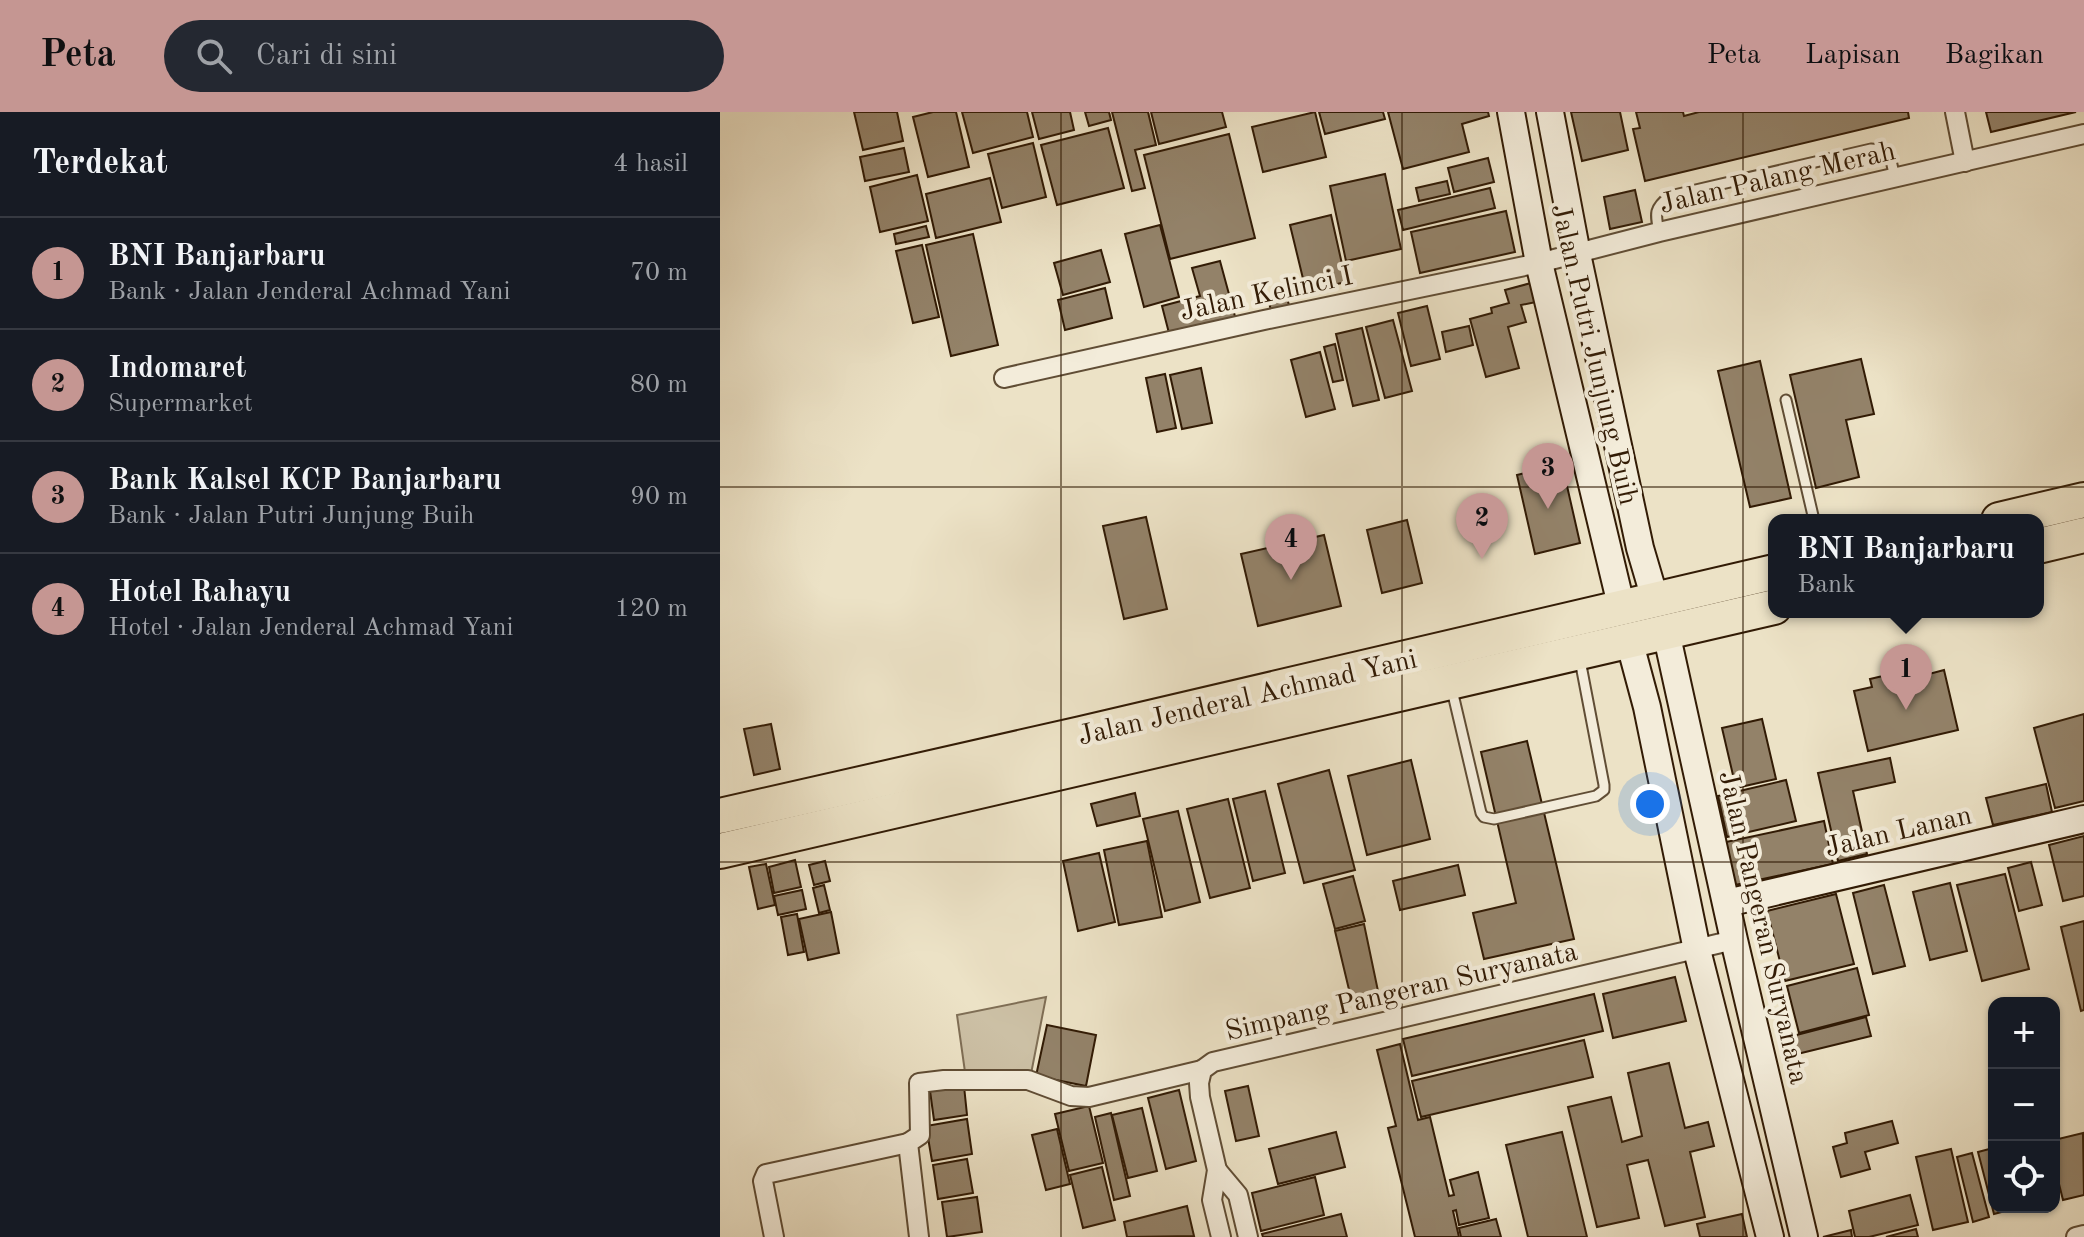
<!DOCTYPE html>
<html lang="id">
<head>
<meta charset="utf-8">
<style>
	:root { --surface:#171b24; --page:#242831; --text:#f1f3f6; --muted:#9ea1a6; --line:#363941; --accent:#c59692 }
	body { margin:0; font-family:"Old Standard TT",serif; background:var(--page); color:var(--text) }
	.controls { position:absolute; right:24px; bottom:24px; display:grid; overflow:hidden; border-radius:16px; box-shadow:0 2px 6px #0004 }
	.controls button { width:72px; height:72px; display:grid; place-items:center; padding:0; border:0; border-bottom:2px solid var(--line); background:var(--surface); color:var(--text); font:40px sans-serif }
	.you { position:absolute; left:930px; top:692px; width:28px; height:28px; margin:-20px; border:6px solid #fff; border-radius:50%; background:#1a73e8; box-shadow:0 0 0 12px #1a73e833 }
	.badge { display:grid; place-items:center; width:52px; height:52px; border-radius:50%; background:var(--accent); color:#111; font-size:26px; font-weight:700 }
	.pin { position:absolute; translate:-50% -66px; filter:drop-shadow(0 2px 4px #0008) }
	.pin::after { content:''; position:absolute; top:42px; width:28px; height:24px; background:inherit; clip-path:polygon(0 0,100% 0,50% 100%) }
	.popup { position:absolute; left:1048px; top:402px; width:276px; height:104px; box-sizing:border-box; display:grid; place-content:center; border-radius:16px; background:var(--surface); filter:drop-shadow(0 2px 6px #0005); font-size:26px; white-space:nowrap; color:var(--muted) }
	.popup b { font-size:30px; color:var(--text) }
	.popup::after { content:''; position:absolute; left:50%; top:100%; margin-left:-16px; border:16px solid transparent; border-top-color:var(--surface) }
	.list { margin:0; padding:0; list-style:none }
	h2 { display:flex; justify-content:space-between; align-items:center; height:104px; margin:0; padding:0 32px; font-size:34px }
	h2 small { font-size:26px; font-weight:400; color:var(--muted) }
	.list li { display:grid; grid-template-columns:52px 1fr auto; gap:24px; align-items:center; box-sizing:border-box; height:112px; padding:0 32px; border-top:2px solid var(--line) }
	.list b { display:block; font-size:30px; white-space:nowrap }
	.list p { margin:0; font-size:26px; white-space:nowrap; color:var(--muted) }
	.list em { font-size:26px; font-style:normal; color:var(--muted) }
	.icon { flex:none; width:44px; height:44px; fill:none; stroke:currentColor; stroke-width:2; stroke-linecap:round; stroke-linejoin:round }
	.map { position:relative; flex:none; width:1364px; height:1125px; overflow:hidden }
	header { display:flex; align-items:center; gap:48px; box-sizing:border-box; height:112px; padding:0 40px; background:var(--accent); color:#111 }
	header strong { font-size:38px }
	nav { display:flex; gap:44px; margin-inline-start:auto; font-size:28px }
	.search { width:560px; height:72px; background:var(--page); display:flex; align-items:center; gap:20px; box-sizing:border-box; padding:0 28px; border-radius:44px; color:var(--muted); font-size:30px }
	main { display:flex }
	aside { flex:1; background:var(--surface) }
	.map>svg:first-child { display:block }
</style>
</head>
<body>
<header>
<strong>Peta</strong>
<div class="search"><svg class="icon" aria-label="search" viewBox="0 0 24 24"><circle cx="10" cy="10" r="6"/><path d="M15 15l6 6"/></svg>Cari di sini</div>
<nav><a>Peta</a><a>Lapisan</a><a>Bagikan</a></nav>
</header>
<main>
<aside>
<h2>Terdekat<small>4 hasil</small></h2>
<ul class="list">
<li><span class="badge">1</span><div><b>BNI Banjarbaru</b><p>Bank · Jalan Jenderal Achmad Yani</p></div><em>70 m</em></li>
<li><span class="badge">2</span><div><b>Indomaret</b><p>Supermarket</p></div><em>80 m</em></li>
<li><span class="badge">3</span><div><b>Bank Kalsel KCP Banjarbaru</b><p>Bank · Jalan Putri Junjung Buih</p></div><em>90 m</em></li>
<li><span class="badge">4</span><div><b>Hotel Rahayu</b><p>Hotel · Jalan Jenderal Achmad Yani</p></div><em>120 m</em></li>
</ul>
</aside>
<div class="map">
<svg width="1364" height="1125" viewBox="0 0 1364 1125">
	<rect width="100%" height="100%" fill="#ece2c6"/>
	<filter id="stains"><feTurbulence type="fractalNoise" baseFrequency=".0025" numOctaves="4"/><feColorMatrix values="0 0 0 0 .2 0 0 0 0 .09 0 0 0 0 .02 0 0 0 .5 -.17"/></filter>
	<radialGradient id="worn" r=".72"><stop offset=".6" stop-color="#630" stop-opacity="0"/><stop offset="1" stop-color="#630" stop-opacity=".3"/></radialGradient>
	<path fill="#ccc0a5" stroke="#7f6e55" stroke-width="2" d="M326 885 311 962 245 960 237 903Z"/>
	<g fill="#938269" stroke="#321b05" stroke-width="2">
		<path d="M134 0H177L183 29 143 38Z"/>
		<path d="M213 0H236L249 55 208 65 193 5Z"/>
		<path d="M242 0H307L313 25 253 41Z"/>
		<path d="M312 0H350L354 18 319 27Z"/>
		<path d="M365 0H389L391 8 369 14Z"/>
		<path d="M392 0H428L436 33 415 38 425 76 412 79Z"/>
		<path d="M431 0H502L506 15 439 32Z"/>
		<path d="M595 0 606 45 543 60 532 15Z"/>
		<path d="M599 0H663L665 7 605 22Z"/>
		<path d="M668 0H768L769 4 742 12 749 40 683 57Z"/>
		<path d="M851 0H900L908 38 862 49Z"/>
		<path d="M916 0H963L964 4 979 0H1188L1189 6 925 69 913 17 920 16Z"/>
		<path d="M1266 0H1356L1271 20Z"/>
		<path d="M388 16 404 76 337 93 321 33Z"/>
		<path d="M509 22 535 126 450 147 424 43Z"/>
		<path d="M313 31 326 85 282 96 268 42Z"/>
		<path d="M184 36 189 60 145 69 140 45Z"/>
		<path d="M768 46 774 70 734 80 728 56Z"/>
		<path d="M665 62 681 137 626 149 610 74Z"/>
		<path d="M197 63 208 109 160 120 150 75Z"/>
		<path d="M270 66 281 110 216 126 206 82Z"/>
		<path d="M727 69 730 82 699 89 696 76Z"/>
		<path d="M770 76 775 96 683 118 678 98Z"/>
		<path d="M915 78 922 110 890 117 884 85Z"/>
		<path d="M786 99 795 140 700 161 691 120Z"/>
		<path d="M611 103 626 170 586 179 570 113Z"/>
		<path d="M440 113 459 185 424 195 405 122Z"/>
		<path d="M206 114 209 125 176 132 174 122Z"/>
		<path d="M253 122 278 233 231 244 206 133Z"/>
		<path d="M202 133 219 205 193 211 176 139Z"/>
		<path d="M381 138 390 170 343 183 334 151Z"/>
		<path d="M500 149 516 208 450 225 442 194 480 184 472 156Z"/>
		<path d="M811 171 816 190 801 193 806 210 788 215 799 256 766 265 750 207 772 201 771 196 789 191 785 178Z"/>
		<path d="M385 176 392 206 345 218 338 188Z"/>
		<path d="M566 182 570 197 552 202 548 187Z"/>
		<path d="M707 194 720 247 691 254 678 201Z"/>
		<path d="M673 208 692 279 665 286 646 215Z"/>
		<path d="M749 214 753 233 726 240 722 220Z"/>
		<path d="M642 216 659 288 633 294 616 222Z"/>
		<path d="M615 232 623 268 613 270 604 235Z"/>
		<path d="M600 240 615 297 586 305 571 248Z"/>
		<path d="M1141 247 1154 302 1126 308 1139 365 1096 376 1070 263Z"/>
		<path d="M1040 249 1071 386 1030 395 998 259Z"/>
		<path d="M481 256 492 311 462 317 450 263Z"/>
		<path d="M445 262 456 316 437 320 426 266Z"/>
		<path d="M842 352 860 431 815 442 797 363Z"/>
		<path d="M426 405 447 497 404 507 383 414Z"/>
		<path d="M687 408 702 471 662 481 647 418Z"/>
		<path d="M604 423 621 494 538 514 521 442Z"/>
		<path d="M1186 553 1188 558 1207 553 1209 562 1224 558 1238 618 1148 639 1134 579 1152 575 1150 567 1167 563 1165 558Z"/>
		<path d="M1364 602V689L1335 696 1314 616Z"/>
		<path d="M1042 607 1056 667 1016 676 1002 616Z"/>
		<path d="M51 612 60 657 34 663 24 617Z"/>
		<path d="M807 629 854 827 764 847 753 801 796 791 761 640Z"/>
		<path d="M1170 646 1175 670 1133 679 1147 742 1118 749 1098 661Z"/>
		<path d="M691 648 710 727 647 743 628 664Z"/>
		<path d="M609 658 635 758 584 771 558 672Z"/>
		<path d="M1066 668 1076 709 1007 725 998 684Z"/>
		<path d="M1326 672 1332 700 1273 713 1266 686Z"/>
		<path d="M545 679 565 761 533 769 513 687Z"/>
		<path d="M415 681 420 704 377 714 371 692Z"/>
		<path d="M508 687 530 776 490 786 467 697Z"/>
		<path d="M458 699 480 790 445 799 423 707Z"/>
		<path d="M1104 709 1113 752 1015 773 1006 730Z"/>
		<path d="M1364 724V784L1343 789 1329 733Z"/>
		<path d="M427 729 442 805 399 813 384 738Z"/>
		<path d="M379 741 395 810 358 819 343 749Z"/>
		<path d="M75 748 81 775 54 781 49 755Z"/>
		<path d="M105 749 110 769 94 773 89 753Z"/>
		<path d="M1311 750 1322 793 1299 799 1288 756Z"/>
		<path d="M46 752 55 793 38 797 29 755Z"/>
		<path d="M738 753 745 783 680 798 673 769Z"/>
		<path d="M1285 762 1309 857 1262 869 1237 773Z"/>
		<path d="M633 764 645 809 615 817 603 772Z"/>
		<path d="M1230 771 1247 839 1210 848 1193 780Z"/>
		<path d="M104 773 110 798 99 801 93 776Z"/>
		<path d="M1164 773 1185 854 1153 862 1133 781Z"/>
		<path d="M82 778 86 797 58 803 54 784Z"/>
		<path d="M1116 782 1134 852 1065 869 1047 799Z"/>
		<path d="M111 800 119 841 88 848 79 807Z"/>
		<path d="M77 802 84 840 68 843 61 805Z"/>
		<path d="M1364 809V898L1361 899 1341 815Z"/>
		<path d="M644 812 658 879 631 886 615 819Z"/>
		<path d="M1137 856 1149 903 1079 921 1067 874Z"/>
		<path d="M955 865 966 909 893 926 883 882Z"/>
		<path d="M874 882 883 919 692 964 683 927Z"/>
		<path d="M1146 905 1151 924 1065 945 1061 927Z"/>
		<path d="M327 913 376 923 366 974 316 964Z"/>
		<path d="M864 928 873 965 701 1005 692 969Z"/>
		<path d="M680 932 698 1008 710 1005 729 1084 734 1083 730 1068 758 1060 769 1106 739 1113 736 1098 733 1099 739 1125H695L668 1016 676 1014 657 938Z"/>
		<path d="M949 951 965 1016 988 1010 994 1034 970 1040 985 1105 945 1114 928 1048 907 1053 919 1106 877 1115 848 995 891 985 902 1030 922 1024 908 961Z"/>
		<path d="M244 974 247 1003 214 1008 210 979Z"/>
		<path d="M528 974 539 1024 516 1029 505 979Z"/>
		<path d="M459 978 476 1049 446 1057 428 986Z"/>
		<path d="M369 994 383 1051 349 1059 335 1002Z"/>
		<path d="M422 996 437 1059 408 1066 392 1003Z"/>
		<path d="M391 1001 410 1084 394 1088 375 1005Z"/>
		<path d="M247 1007 252 1042 212 1049 206 1014Z"/>
		<path d="M1172 1009 1178 1031 1145 1040 1150 1057 1121 1065 1113 1035 1127 1031 1125 1021Z"/>
		<path d="M337 1017 350 1072 326 1078 312 1023Z"/>
		<path d="M616 1020 625 1055 558 1072 549 1037Z"/>
		<path d="M842 1020 867 1125H808L786 1033Z"/>
		<path d="M1363 1021 1364 1083 1343 1088 1334 1052V1028Z"/>
		<path d="M1273 1036 1274 1095H1288L1289 1098 1274 1102 1258 1040Z"/>
		<path d="M1231 1037 1248 1110 1213 1118 1196 1045Z"/>
		<path d="M1252 1041 1269 1105 1253 1110 1237 1045Z"/>
		<path d="M247 1047 253 1081 218 1087 213 1053Z"/>
		<path d="M382 1055 395 1108 363 1116 350 1063Z"/>
		<path d="M595 1065 604 1103 541 1119 532 1081Z"/>
		<path d="M1190 1083 1198 1113 1149 1125H1135L1129 1099Z"/>
		<path d="M257 1085 262 1120 227 1125 222 1090Z"/>
		<path d="M467 1094 474 1124 407 1125 404 1110Z"/>
		<path d="M621 1102 627 1125H543L542 1122Z"/>
		<path d="M1022 1102 1027 1125H980L977 1112Z"/>
		<path d="M776 1107 781 1125H741L739 1116Z"/>
		<path d="M1196 1117 1198 1125H1166Z"/>
		<path d="M1131 1118 1132 1125H1103Z"/>
	</g>
	<g fill="none" stroke-linecap="round" stroke-linejoin="round">
		<g stroke="#604d35" stroke-width="13">
			<g id="lane">
				<path d="M939 120C935 101 934 96 950 84L1151 37 1161 38 1170 44 1175 66"/>
				<path d="M1066 288 1094 408"/>
				<path d="M732 578 761 701 764 705 774 707 876 684 884 678V673L860 548"/>
			</g>
		</g>
		<g stroke="#604d35" stroke-width="22">
			<g id="street">
				<path d="M1235 0 1245 50"/>
				<path d="M284 266 544 208 819 151 939 120 1364 22"/>
				<path d="M497 1058 518 1083 528 1125"/>
				<path d="M54 1125 43 1069 46 1062 188 1031"/>
				<path d="M199 1125 188 1031 200 1023 199 971 224 968H308L351 984 369 985 482 958"/>
				<path d="M501 1125 492 1088 497 1058 480 985 479 971 482 958 493 950 1014 828"/>
				<path d="M1356 1125 1364 1123"/>
			</g>
		</g>
		<g stroke="#321b05" stroke-width="30">
			<g id="secondary">
				<path d="M791 0 819 151 902 497"/>
				<path d="M830 0 857 142 920 436 935 487"/>
				<path d="M946 520 1014 828 1084 1125"/>
				<path d="M909 528 927 595 977 838 1050 1125"/>
				<path d="M1007 791 1364 707"/>
			</g>
		</g>
		<g stroke="#321b05" stroke-width="38">
			<g id="highway">
				<path d="M1279 408 1364 388"/>
				<path d="M1318 434 1364 423"/>
				<path d="M0 704 361 622 1054 460"/>
				<path d="M0 739 1054 495"/>
			</g>
		</g>
		<use href="#lane" stroke="#f3ecda" stroke-width="9"/>
		<use href="#street" stroke="#f3ecda" stroke-width="18"/>
		<use href="#secondary" stroke="#f3ecda" stroke-width="26"/>
		<use href="#highway" stroke="#ece2c6" stroke-width="34"/>
	</g>
	<path fill="none" stroke="#321b05" stroke-width="2" stroke-opacity="0.55" d="M341 0V1125M682 0V1125M1023 0V1125M0 375H1364M0 750H1364"/>
	<g text-anchor="middle" stroke-width="8" stroke-linejoin="round" paint-order="stroke">
		<g font-size="28" fill="#321b05" stroke="#f3ecda">
			<text transform="translate(1057 64) rotate(-13)" y="10">Jalan Palang Merah</text>
			<text transform="translate(546 180) rotate(-12)" y="10">Jalan Kelinci I</text>
			<text transform="translate(876 242) rotate(77)" y="10">Jalan Putri Junjung Buih</text>
			<text transform="translate(527 584) rotate(-13)" y="10">Jalan Jenderal Achmad Yani</text>
			<text transform="translate(1178 718) rotate(-13)" y="10">Jalan Lanan</text>
			<text transform="translate(1045 815) rotate(77)" y="10">Jalan Pangeran Suryanata</text>
			<text transform="translate(681 878) rotate(-13)" y="10">Simpang Pangeran Suryanata</text>
		</g>
	</g>
	<rect width="100%" height="100%" filter="url(#stains)"/>
	<rect width="100%" height="100%" fill="url(#worn)"/>
</svg>
<div class="controls">
<button>+</button>
<button>−</button>
<button><svg class="icon" aria-label="locate" viewBox="0 0 24 24"><circle cx="12" cy="12" r="6"/><path d="M12 2v4M12 18v4M2 12h4M18 12h4"/></svg></button>
</div>
<div class="you"></div>
<div class="pin badge" style="left:1186px;top:598px">1</div>
<div class="popup"><b>BNI Banjarbaru</b>Bank</div>
<div class="pin badge" style="left:762px;top:447px">2</div>
<div class="pin badge" style="left:828px;top:397px">3</div>
<div class="pin badge" style="left:571px;top:468px">4</div>
</div>
</main>
</body>
</html>
